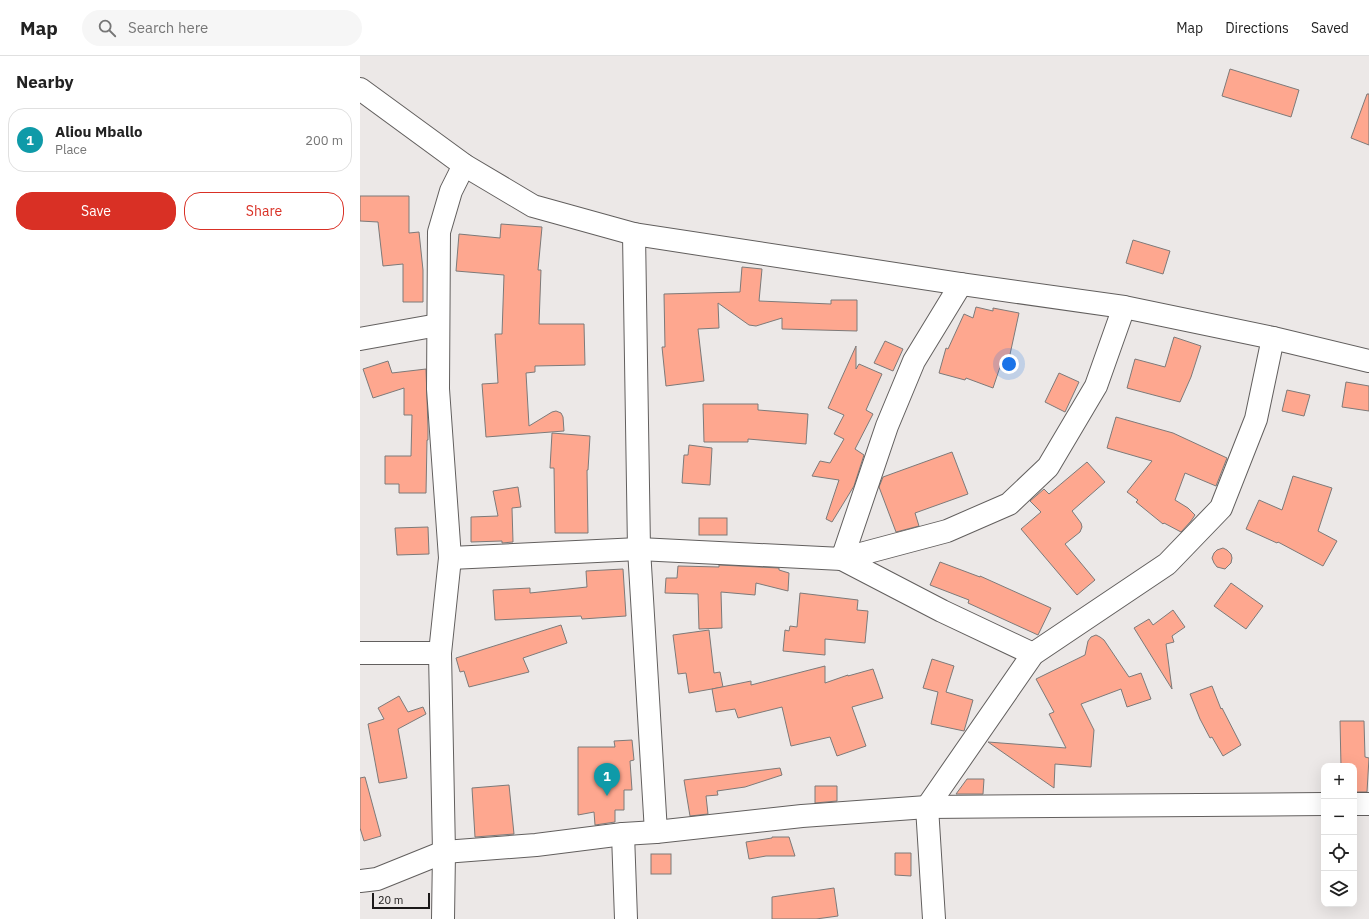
<!DOCTYPE html>
<html lang="en">
<head>
<meta charset="utf-8">
<style>
	:root { --surface:#fff; --page:#f6f6f6; --text:#222; --muted:#767676; --line:#e0e0e0; --accent:#d93025 }
	body { margin:0; font-family:"IBM Plex Sans",sans-serif; background:var(--page); color:var(--text) }
	.controls { position:absolute; right:12px; bottom:12px; display:grid; overflow:hidden; border-radius:8px; box-shadow:0 4px 16px #0002 }
	.controls button { width:36px; height:36px; display:grid; place-items:center; padding:0; border:0; border-bottom:1px solid var(--line); background:var(--surface); color:var(--text); font:20px sans-serif }
	.scale { position:absolute; left:12px; bottom:10px; width:58px; box-sizing:border-box; padding-left:4px; border:2px solid #1b1919; border-top:0; font-size:11px; line-height:14px; white-space:nowrap; color:#1b1919; -webkit-text-stroke:3px #ece8e7; paint-order:stroke }
	.you { position:absolute; left:649px; top:308px; width:14px; height:14px; margin:-10px; border:3px solid #fff; border-radius:50%; background:#1a73e8; box-shadow:0 0 0 6px #1a73e833 }
	.badge { display:grid; place-items:center; width:26px; height:26px; border-radius:50%; background:var(--accent); color:#fff; font-size:13px; font-weight:700 }
	.pin { position:absolute; translate:-50% -33px; filter:drop-shadow(0 1px 2px #0008) }
	.pin::after { content:''; position:absolute; top:21px; width:14px; height:12px; background:inherit; clip-path:polygon(0 0,100% 0,50% 100%) }
	.list { margin:0; padding:0; list-style:none }
	h2 { display:flex; justify-content:space-between; align-items:center; height:52px; margin:0; padding:0 16px; font-size:17px }
	h2 small { font-size:13px; font-weight:400; color:var(--muted) }
	.list li { display:grid; grid-template-columns:26px 1fr auto; gap:12px; align-items:center; box-sizing:border-box; height:64px; margin:0 8px 8px; padding:0 8px; border:1px solid var(--line); border-radius:16px }
	.list b { display:block; font-size:15px; white-space:nowrap }
	.list p { margin:0; font-size:13px; white-space:nowrap; color:var(--muted) }
	.list em { font-size:13px; font-style:normal; color:var(--muted) }
	.actions { display:flex; gap:8px; padding:12px 16px }
	.actions a { flex:1; padding:9px 0; border:1px solid var(--accent); border-radius:16px; text-align:center; font-size:14px; color:var(--accent) }
	.actions .main { background:var(--accent); color:#fff }
	.icon { flex:none; width:22px; height:22px; fill:none; stroke:currentColor; stroke-width:2; stroke-linecap:round; stroke-linejoin:round }
	.map { position:relative; flex:none; width:1009px; height:863px; overflow:hidden }
	header { display:flex; align-items:center; gap:24px; box-sizing:border-box; height:56px; padding:0 20px; background:var(--surface); border-bottom:1px solid var(--line) }
	header strong { font-size:19px }
	nav { display:flex; gap:22px; margin-inline-start:auto; font-size:14px }
	.search { width:280px; height:36px; background:var(--page); display:flex; align-items:center; gap:10px; box-sizing:border-box; padding:0 14px; border-radius:22px; color:var(--muted); font-size:15px }
	main { display:flex }
	aside { flex:1; background:var(--surface) }
	.map>svg:first-child { display:block }
</style>
</head>
<body>
<header>
<strong>Map</strong>
<div class="search"><svg class="icon" aria-label="search" viewBox="0 0 24 24"><circle cx="10" cy="10" r="6"/><path d="M15 15l6 6"/></svg>Search here</div>
<nav><a>Map</a><a>Directions</a><a>Saved</a></nav>
</header>
<main>
<aside>
<h2>Nearby<small></small></h2>
<ul class="list">
<li><span class="badge" style="background:#0f9aa8">1</span><div><b>Aliou Mballo</b><p>Place</p></div><em>200 m</em></li>
</ul>
<div class="actions"><a class="main">Save</a><a>Share</a></div>
</aside>
<div class="map">
<svg width="1009" height="863" viewBox="0 0 1009 863">
	<rect width="100%" height="100%" fill="#ece8e7"/>
	<g fill="#fea78f" stroke="#7d7a79">
		<path d="M870 13 939 34 931 61 862 40Z"/>
		<path d="M1007 38H1009V89L991 82Z"/>
		<path d="M0 140H49V177L59 176 63 214V246H43V208L23 210 18 166 0 165Z"/>
		<path d="M141 168 182 171 178 214H181L179 268H224L225 309 175 310V316L166 317 169 370 192 356 196 355 201 357 203 361 204 375 126 381 122 328 138 327 135 278H142L144 219 96 215 99 178 140 182Z"/>
		<path d="M773 184 810 195 803 218 766 207Z"/>
		<path d="M382 211 402 213 399 245 471 248V244H497V275L422 273V262L396 270 389 269 358 247 359 272 338 273 344 325 306 330 302 291H305L304 238 380 236Z"/>
		<path d="M616 251 633 255V252L659 257 649 303 643 302 633 332 606 322 605 324 579 317 586 292 588 293 604 258 613 262Z"/>
		<path d="M814 281 841 290 831 321 820 346 767 332 775 303 805 311Z"/>
		<path d="M525 285 543 293 533 315 514 307Z"/>
		<path d="M496 290V313L499 308 522 318 506 354 513 358 495 393 504 399 494 430 472 466 466 463 479 424 452 420 460 405 470 407 484 383 474 378 484 359 468 352Z"/>
		<path d="M28 305 32 317 66 313 68 371V384H67L66 437H39V428H25V400H51L52 359H44V332L13 342 3 313Z"/>
		<path d="M699 317 719 326 705 356 685 346Z"/>
		<path d="M986 326 1009 330V355L982 351Z"/>
		<path d="M927 334 950 339 944 360 922 355Z"/>
		<path d="M343 348H398V354L448 358 446 388 388 383V386H344Z"/>
		<path d="M756 361 813 377 867 402 856 430 825 417 815 444 828 452 835 459 831 465 821 476 804 467 803 468 776 446 778 444 767 436 792 405 747 392Z"/>
		<path d="M192 377 230 380 228 414H227L228 477H195L194 412H190Z"/>
		<path d="M329 389 352 392 350 429 322 427 324 399H328Z"/>
		<path d="M592 396 608 438 555 457 559 470 536 476 519 431 523 421Z"/>
		<path d="M727 406 745 426 712 455 721 467 722 471 720 476 705 488 735 524 717 539 661 473 681 456 670 445 684 433 689 438Z"/>
		<path d="M933 420 972 432 958 475 977 485 963 510 918 486 917 487 886 473 899 444 922 454Z"/>
		<path d="M158 431 161 451 152 452 153 486 142 487V485L111 486V461L138 460 133 435Z"/>
		<rect x="339" y="462" width="28" height="17"/>
		<path d="M68 471 69 498 37 499 35 472Z"/>
		<path d="M863 492 867 494 871 498 872 502 871 507 865 513 857 511 854 507 852 502 854 497 857 494Z"/>
		<path d="M580 506 620 521V520L691 552 678 579 608 547 609 544 570 529Z"/>
		<path d="M359 509 419 512V514L429 517 428 535 396 527 395 539 361 536 362 572 339 573 338 538 305 537 306 522H317L318 510 359 511Z"/>
		<path d="M263 513 266 560 222 563 221 560 135 564 133 534 170 532V537L227 531 226 515Z"/>
		<path d="M871 527 903 550 886 573 854 550Z"/>
		<path d="M440 537 498 544 497 554 508 555 505 587 465 583V599L423 595 425 574 429 575 430 570 437 571Z"/>
		<path d="M813 554 825 571 812 580 814 586 806 588 812 633 774 572 789 563 793 569Z"/>
		<path d="M201 569 207 587 163 602 169 616 109 631 104 615 100 616 96 602Z"/>
		<path d="M349 574 354 617 360 616 363 631 329 637 326 617 318 618 313 579Z"/>
		<path d="M736 579 740 581 744 584 769 621 781 617 791 643 767 651 761 633 721 648 734 674 731 711 695 708 694 732 628 686 706 692 689 658 694 656 676 623 725 599 728 585 731 581Z"/>
		<path d="M572 603 594 610 586 636 613 644 604 675 571 668 578 636 563 632Z"/>
		<path d="M465 610V627L488 619V620L513 613 523 642 492 651 506 690 477 700 470 681 431 690 422 651 378 662 375 653 356 656 352 633 391 625V629Z"/>
		<path d="M852 630 861 653 862 652 881 689 863 700 852 681 850 682 840 663 830 638Z"/>
		<path d="M39 640 48 656 63 651 66 658 38 673 47 722 19 727 8 668 24 663 18 652Z"/>
		<path d="M980 665H1004L1005 701 1009 702 1007 736H994V710H981Z"/>
		<path d="M272 684 274 704 270 705 272 734H264V754H255V766L235 769 234 756 218 759V691H255L254 685Z"/>
		<path d="M420 712 422 719 385 731 357 735 358 739 346 740 348 758 330 760 324 724Z"/>
		<path d="M5 721 21 780 4 785 0 772V722Z"/>
		<path d="M607 723H624L623 738H596Z"/>
		<path d="M149 729 154 778 115 781 112 732Z"/>
		<path d="M455 730H477V745L455 747Z"/>
		<path d="M412 781H429L435 800H406L389 803 386 786 412 782Z"/>
		<path d="M535 797H551V820L535 819Z"/>
		<rect x="291" y="798" width="20" height="20"/>
		<path d="M474 832 478 860 456 863H412V841Z"/>
	</g>
	<g fill="none" stroke-linecap="round" stroke-linejoin="round">
		<g stroke="#625f5e" stroke-width="24">
			<g id="street">
				<path d="M274 178 279 493 296 776"/>
				<path d="M0 283 78 269"/>
				<path d="M90 502 279 493 482 503 527 370 554 305 601 228"/>
				<path d="M0 597H80"/>
				<path d="M673 598 582 555 482 503 587 475 649 448 688 411 736 330 764 251"/>
				<path d="M994 748H1009"/>
				<path d="M263 778 266 863"/>
				<path d="M0 825 17 823 84 796 176 789 263 778 296 776 442 760 567 751 964 748"/>
				<path d="M83 863 84 796 80 597 90 502 78 333 79 176 91 135 104 109"/>
				<path d="M574 863 567 751 673 598 807 508 861 452 896 363 913 282"/>
			</g>
		</g>
		<g stroke="#625f5e" stroke-width="24">
			<path id="secondary" d="M0 33 104 109 173 150 274 178 601 228 764 251 913 282 1009 305"/>
		</g>
		<use href="#street" stroke="#fff" stroke-width="22"/>
		<use href="#secondary" stroke="#fff" stroke-width="22"/>
	</g>
</svg>
<div class="controls">
<button>+</button>
<button>−</button>
<button><svg class="icon" aria-label="locate" viewBox="0 0 24 24"><circle cx="12" cy="12" r="6"/><path d="M12 2v4M12 18v4M2 12h4M18 12h4"/></svg></button>
<button><svg class="icon" aria-label="layers" viewBox="0 0 24 24"><path d="M12 4l9 5-9 5-9-5zM3 14l9 5 9-5"/></svg></button>
</div>
<div class="scale">20 m</div>
<div class="you"></div>
<div class="pin badge" style="left:247px;top:740px;background:#0f9aa8">1</div>
</div>
</main>
</body>
</html>
